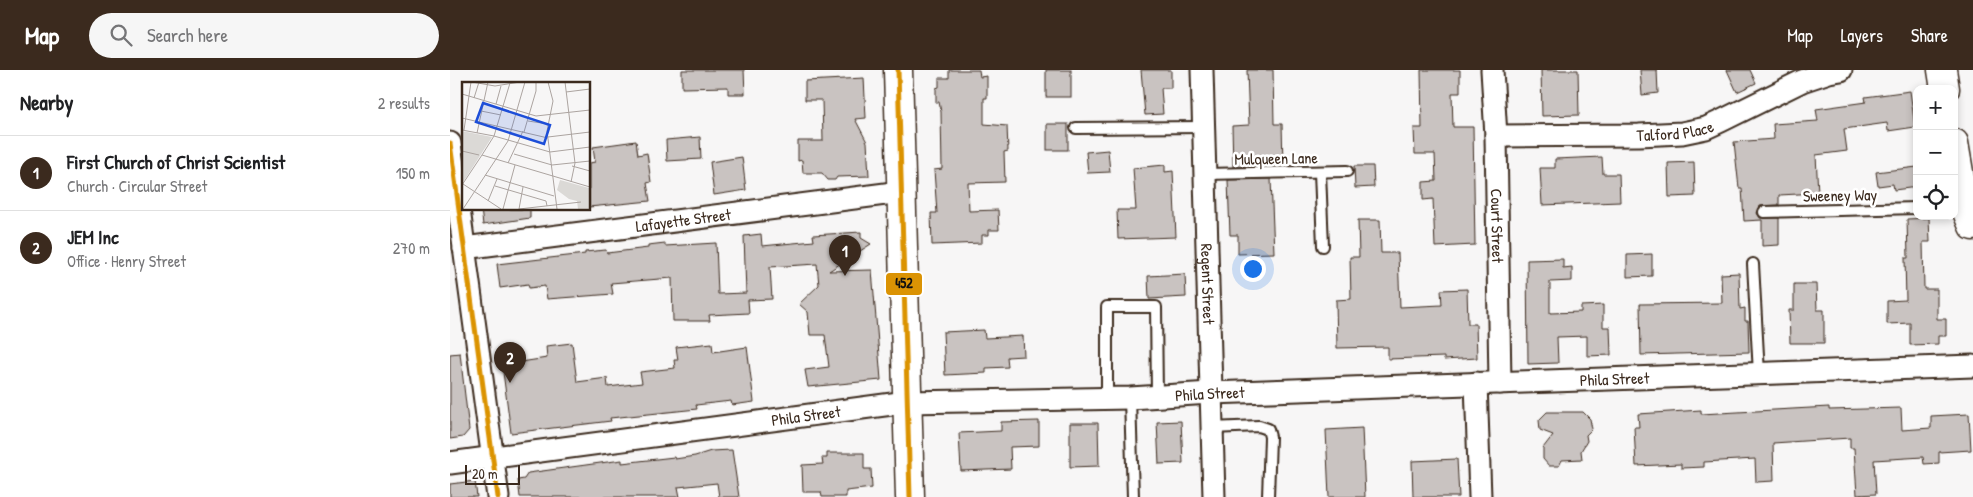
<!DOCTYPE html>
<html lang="en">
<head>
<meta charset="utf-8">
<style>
	:root { --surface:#fff; --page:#f6f6f6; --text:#202124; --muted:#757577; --line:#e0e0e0; --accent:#3b2a1e }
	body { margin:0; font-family:"Patrick Hand",sans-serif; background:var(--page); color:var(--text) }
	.controls { position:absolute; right:15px; top:15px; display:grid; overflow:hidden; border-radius:10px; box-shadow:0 2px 8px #0003 }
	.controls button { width:45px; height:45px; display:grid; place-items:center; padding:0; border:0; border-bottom:1px solid var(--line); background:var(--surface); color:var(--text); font:25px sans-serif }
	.scale { position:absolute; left:15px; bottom:12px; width:55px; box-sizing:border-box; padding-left:5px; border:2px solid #3b2a1e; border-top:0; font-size:14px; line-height:18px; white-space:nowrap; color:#3b2a1e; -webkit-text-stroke:4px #fff; paint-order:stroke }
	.you { position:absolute; left:802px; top:198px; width:18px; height:18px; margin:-12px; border:4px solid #fff; border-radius:50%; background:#1a73e8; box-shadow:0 0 0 8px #1a73e833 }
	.badge { display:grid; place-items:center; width:32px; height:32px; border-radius:50%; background:var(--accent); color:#fff; font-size:16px; font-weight:700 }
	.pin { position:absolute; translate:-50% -41px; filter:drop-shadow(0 1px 2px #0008) }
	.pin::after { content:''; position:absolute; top:26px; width:18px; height:15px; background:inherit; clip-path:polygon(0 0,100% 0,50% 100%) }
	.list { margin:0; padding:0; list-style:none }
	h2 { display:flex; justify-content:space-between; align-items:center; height:65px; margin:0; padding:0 20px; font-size:21px }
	h2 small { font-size:16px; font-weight:400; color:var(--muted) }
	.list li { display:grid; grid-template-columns:32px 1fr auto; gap:15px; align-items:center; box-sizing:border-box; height:75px; padding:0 20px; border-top:1px solid var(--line) }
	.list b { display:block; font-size:19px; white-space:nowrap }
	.list p { margin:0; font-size:16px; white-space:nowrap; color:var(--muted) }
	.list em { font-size:16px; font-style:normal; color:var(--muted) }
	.icon { flex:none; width:28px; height:28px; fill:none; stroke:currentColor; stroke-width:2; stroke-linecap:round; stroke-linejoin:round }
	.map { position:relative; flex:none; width:1523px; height:427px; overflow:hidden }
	header { display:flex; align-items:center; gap:30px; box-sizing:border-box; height:70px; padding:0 25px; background:var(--accent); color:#fff }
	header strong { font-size:24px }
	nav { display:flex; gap:28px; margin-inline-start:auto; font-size:18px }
	.search { width:350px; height:45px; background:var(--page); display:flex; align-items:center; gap:12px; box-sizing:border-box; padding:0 18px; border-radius:28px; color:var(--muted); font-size:19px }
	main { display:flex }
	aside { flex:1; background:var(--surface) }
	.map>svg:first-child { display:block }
</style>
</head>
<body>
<header>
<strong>Map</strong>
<div class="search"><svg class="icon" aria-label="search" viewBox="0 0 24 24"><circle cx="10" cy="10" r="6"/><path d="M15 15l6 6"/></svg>Search here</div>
<nav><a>Map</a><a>Layers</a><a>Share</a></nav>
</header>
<main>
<aside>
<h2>Nearby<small>2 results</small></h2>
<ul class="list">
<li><span class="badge">1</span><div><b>First Church of Christ Scientist</b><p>Church · Circular Street</p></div><em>150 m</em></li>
<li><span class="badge">2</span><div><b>JEM Inc</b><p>Office · Henry Street</p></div><em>270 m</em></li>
</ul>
</aside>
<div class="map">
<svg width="1523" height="427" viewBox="0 0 1523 427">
	<rect width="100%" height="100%" fill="#f7f6f6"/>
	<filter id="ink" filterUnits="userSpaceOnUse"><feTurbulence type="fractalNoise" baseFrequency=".02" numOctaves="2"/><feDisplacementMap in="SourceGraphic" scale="10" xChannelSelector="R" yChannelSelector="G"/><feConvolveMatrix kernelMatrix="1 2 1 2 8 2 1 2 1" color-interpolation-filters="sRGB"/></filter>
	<g filter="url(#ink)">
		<g fill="#c9c3c1" stroke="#3b2a1e">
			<path d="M232 0H294L295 24H278V17L232 18Z"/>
			<path d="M499 0H529L530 7 537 6V28H534V54L557 56 558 81 554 82 555 112 518 113 519 141 548 140 549 160H539V165H532V173L482 175 481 143H487L484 100 492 99 491 42 489 32H486V18L489 17V8H499Z"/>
			<rect x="596" y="0" width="25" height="27"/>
			<path d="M691 0H721V18H711L713 44 695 45Z"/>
			<path d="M797 0H823L824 54H832L833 95 783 97 782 56 799 55Z"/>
			<path d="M971 0H1010V23H1002L1003 57H1023L1025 175 985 177 983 129 973 130V112L986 111 985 84H965L964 58H972Z"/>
			<path d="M1091 0H1128L1129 45 1092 46Z"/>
			<path d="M1190 0H1207L1208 23 1192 25Z"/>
			<path d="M1277 0H1300L1306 13 1287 22Z"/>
			<path d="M414 8 416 48 405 49 417 72 419 106 387 107 385 110H378L372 103H353L352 90 348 91V71H373L372 30H355V11Z"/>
			<path d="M1460 21 1465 57 1438 61 1437 53 1394 59 1397 81 1366 85 1368 123 1329 125V135L1310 136 1307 143 1310 148H1329V175L1312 176V150L1294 151 1292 118H1289L1284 72 1324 69 1323 54 1368 51 1366 39 1416 32 1415 27Z"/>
			<rect x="597" y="54" width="21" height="26"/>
			<path d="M250 67 251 89 217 91 216 70Z"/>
			<path d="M186 71 188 85 197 83 201 112 197 113 200 131 139 137V93L145 92 143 77Z"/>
			<path d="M658 80 660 102 638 103 636 82Z"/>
			<path d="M292 87 296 120 264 125 260 92Z"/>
			<path d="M1152 87 1153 104H1169L1170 132 1092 135 1090 98H1105V89Z"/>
			<path d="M1244 92 1245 126 1219 127 1218 93Z"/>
			<path d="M715 95V102L723 101 726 167 668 169 667 140H686L683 98Z"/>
			<path d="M904 96H923L924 117 905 118Z"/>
			<path d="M1467 97V117L1444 120 1443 114 1428 116 1426 102Z"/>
			<path d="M821 109 824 183 788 184V165H780L778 110Z"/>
			<path d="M31 139H80V148L33 155Z"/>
			<path d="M1479 148 1480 172H1473L1474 219H1487V249H1496V266H1488V274L1460 275V253L1437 254V231L1456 230 1455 188H1458L1457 149Z"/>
			<path d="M908 150H930L931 183H948L950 237 992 235 991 220 1017 219 1018 254H1026L1027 288 994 290V287L938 289V277L887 278 886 230 901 229 900 187H909Z"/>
			<path d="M411 162V168L421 174 379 201 422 200 431 310 358 317 355 300 379 297 375 265H360L358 242 349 234 369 215 367 194 320 197 322 229 298 230 299 243 259 245 260 251H223L222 208 161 213 163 224 97 229 95 216 79 218 78 214 50 218 47 194 135 184V182L156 180 157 183 198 178V175L215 173V176L266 173 268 224 296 223 294 166 311 164 312 176 364 171 363 165Z"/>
			<path d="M1202 184V206L1177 207V185Z"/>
			<path d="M1113 189V198L1122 197V211L1100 212V243L1131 242V236L1153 235V257H1160L1161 285 1137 286V266L1107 267 1108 293 1078 294 1077 190Z"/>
			<path d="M1289 203 1290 239 1295 238V251H1298L1299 282 1191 285 1190 234 1272 233 1271 204Z"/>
			<path d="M735 204 736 227 699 229 698 206Z"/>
			<path d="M1344 214H1366L1367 240H1374V273H1340L1339 240H1344Z"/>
			<path d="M534 260 535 268 573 266 574 286 557 287 558 297 536 298V303L495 305 493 262Z"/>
			<path d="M122 273 127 312 157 308 158 317 192 313 190 302 225 298 224 290H228L226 277 262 273 263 282 297 277 304 332 282 335 281 331 246 335 247 339 160 348 161 351 61 363 53 302 58 301V294L97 288 96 276Z"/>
			<path d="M10 283 19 360 13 367 0 369V284Z"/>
			<path d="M1379 337V340L1451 338 1452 360 1481 358V346L1519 344 1521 380 1489 382V393L1474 394 1473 387 1424 390 1426 424 1407 425 1404 378H1400V368L1323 373 1324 411 1306 412 1305 389 1254 392V397L1231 398V394L1186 396 1184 357H1189L1188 344 1251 340V344Z"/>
			<path d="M1097 342H1133L1140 349 1142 359 1136 365 1137 371 1131 381 1132 389 1112 390 1109 396H1099L1093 389V378L1103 365 1090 360 1089 350Z"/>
			<path d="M589 351V376L560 377 561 399 511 401 509 363 551 361V352Z"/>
			<path d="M731 351 733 393 709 394 707 352Z"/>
			<path d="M620 353H648L649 396 620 397Z"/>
			<path d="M912 358 915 427H879L876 360Z"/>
			<path d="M282 380 289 427H269L267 413 228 417 230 427H70L68 410 74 409 78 403 172 390V393L224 387 225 389 245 386 261 381Z"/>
			<path d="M377 383H414V399H421L422 418 396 421V427H372L371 422H353L352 395 373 394 372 388H377Z"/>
			<path d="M1007 389 1009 427H963L962 391Z"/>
			<path d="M25 411 27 427H0V414Z"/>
		</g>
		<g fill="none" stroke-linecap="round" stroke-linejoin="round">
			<g stroke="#3b2a1e" stroke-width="14">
				<g id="lane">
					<path d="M626 58 754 57"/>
					<path d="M870 102 873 176"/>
					<path d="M755 104 897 101"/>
					<path d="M1314 142 1467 138"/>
					<path d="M1303 194 1309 304"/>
					<path d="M657 328V237H706L707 326"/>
					<path d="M680 328 683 427"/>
					<path d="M762 358 809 356 818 359 820 367 818 427"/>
				</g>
			</g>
			<g stroke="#3b2a1e" stroke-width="25">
				<g id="street">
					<path id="s1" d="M752 0 764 427"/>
					<path id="s2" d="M1042 0 1046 66 1050 313"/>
					<path id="s3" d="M1046 66 1189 65 1232 63 1256 58 1271 51 1352 11 1379 2 1391 0"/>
					<path d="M0 73 48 427"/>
					<path id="s4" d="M14 178 451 122"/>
					<path d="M1026 313 1030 427"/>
					<path id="s5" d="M0 393 457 332 680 328 761 323 1523 296"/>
				</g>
			</g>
			<g stroke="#3b2a1e" stroke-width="31">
				<g id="secondary">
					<path d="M448 0 460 427"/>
					<path d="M1492 0 1495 19"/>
					<path d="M1504 73 1515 137 1523 156"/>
				</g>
			</g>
			<use href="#lane" stroke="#fff" stroke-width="10"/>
			<use href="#street" stroke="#fff" stroke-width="21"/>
			<use href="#secondary" stroke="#fff" stroke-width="28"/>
			<g stroke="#fff" stroke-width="9">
				<g id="bus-1">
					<path d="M448 0 460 427"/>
					<path d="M0 73 48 427"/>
				</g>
			</g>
			<use href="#bus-1" stroke="#db9304" stroke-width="5"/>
		</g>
	</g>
	<g text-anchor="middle" stroke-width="5" stroke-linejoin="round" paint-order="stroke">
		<g font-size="16" fill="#3b2a1e" stroke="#fff">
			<text dy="6" stroke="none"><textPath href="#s3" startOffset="179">Talford Place</textPath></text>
			<text transform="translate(826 88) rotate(-1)" y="6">Mulqueen Lane</text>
			<text transform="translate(1390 125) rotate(-1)" y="6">Sweeney Way</text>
			<text dy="6" stroke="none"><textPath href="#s4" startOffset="221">Lafayette Street</textPath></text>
			<text dy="6" stroke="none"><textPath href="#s2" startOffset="156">Court Street</textPath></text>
			<text dy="6" stroke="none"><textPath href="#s1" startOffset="214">Regent Street</textPath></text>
			<text dy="6" stroke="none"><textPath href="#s5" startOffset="1169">Phila Street</textPath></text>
			<text dy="6" stroke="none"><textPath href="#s5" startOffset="764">Phila Street</textPath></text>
			<text dy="6" stroke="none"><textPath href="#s5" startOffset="359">Phila Street</textPath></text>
		</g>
	</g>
	<g transform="translate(12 12)">
		<rect width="128" height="128" fill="#f7f6f6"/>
		<path d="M0 49 30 55 0 102Z" fill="#dbd9d6"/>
		<path d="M98 98 127 106V127H116L115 119 107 117 95 108Z" fill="#dbd9d6"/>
		<path fill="none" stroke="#aca4a0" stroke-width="1" d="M10 0 33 4 58 0M86 0 91 19 85 49 95 127M103 0 113 81 109 100M48 1 32 54 88 70 128 65M104 10 128 7M0 12 74 34 128 28M12 16 17 0M34 22 39 4M19 29 39 33M0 36 86 56M66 39 86 42M0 48 32 54 20 73 128 105M2 48 9 0M62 50 74 9V0M15 51 26 0M86 55 128 50M0 69 17 73M52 72 90 83 128 79M46 81 61 49M110 84 128 89M23 93 92 114M1 102 39 127M0 103 20 73M33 104 84 119 85 124M26 119 35 97M1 127 46 59 63 0M41 127 53 83M57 127 119 120M57 127 61 105"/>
		<path fill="#1d4ed8" fill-opacity="0.15" stroke="#1d4ed8" stroke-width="2.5" d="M21 21 88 43 82 62 14 40Z"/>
		<rect width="128" height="128" fill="none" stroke="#3b2a1e" stroke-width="2.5"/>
	</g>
	<rect stroke="#fff" stroke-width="2" x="435" y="202" width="38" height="24" rx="5" fill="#db9304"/>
	<g font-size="14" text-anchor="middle" font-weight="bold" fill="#111">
		<text x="454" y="218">452</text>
	</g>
</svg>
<div class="controls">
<button>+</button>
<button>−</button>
<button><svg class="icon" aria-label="locate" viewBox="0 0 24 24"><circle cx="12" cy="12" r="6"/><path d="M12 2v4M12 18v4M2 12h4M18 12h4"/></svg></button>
</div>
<div class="scale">20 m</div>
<div class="you"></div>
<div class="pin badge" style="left:395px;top:206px">1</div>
<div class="pin badge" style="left:60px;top:313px">2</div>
</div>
</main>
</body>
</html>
